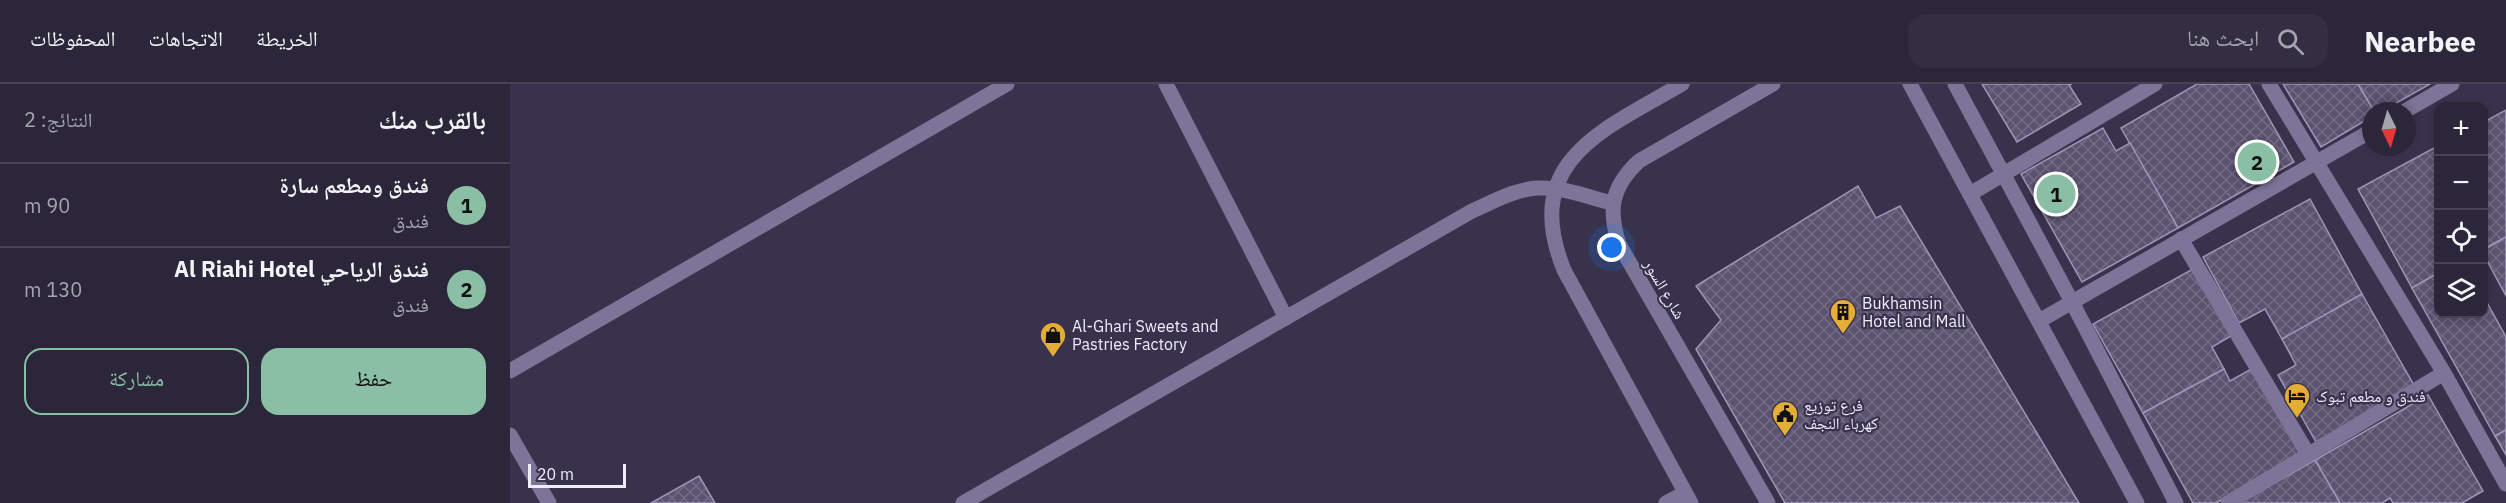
<!DOCTYPE html>
<html lang="ar">
<head>
<meta charset="utf-8">
<style>
	:root { --surface:#2b263a; --page:#332e42; --text:#f1f3f6; --muted:#a6a5af; --line:#474354; --accent:#8abfa5 }
	body { margin:0; font-family:"IBM Plex Sans","Noto Naskh Arabic",sans-serif; background:var(--page); color:var(--text); direction:rtl }
	.controls { position:absolute; right:18px; top:18px; display:grid; overflow:hidden; border-radius:12px; box-shadow:0 3px 9px #0003 }
	.controls button { width:54px; height:54px; display:grid; place-items:center; padding:0; border:0; border-bottom:2px solid var(--line); background:var(--surface); color:var(--text); font:30px sans-serif }
	.compass { position:absolute; left:1852px; top:18px; width:54px; height:54px; border-radius:50%; background:var(--surface); box-shadow:0 3px 9px #0003; rotate:175deg }
	.scale { position:absolute; left:18px; bottom:15px; width:98px; box-sizing:border-box; padding-left:6px; border:3px solid #efecfd; border-top:0; font-size:16px; line-height:21px; white-space:nowrap; color:#efecfd; -webkit-text-stroke:4px #39324d; paint-order:stroke }
	.you { position:absolute; left:1102px; top:164px; width:21px; height:21px; margin:-15px; border:4px solid #fff; border-radius:50%; background:#1a73e8; box-shadow:0 0 0 9px #1a73e833 }
	.badge { display:grid; place-items:center; width:39px; height:39px; border-radius:50%; background:var(--accent); color:#111; font-size:20px; font-weight:700 }
	.pin { position:absolute; translate:-50% -50%; border:3px solid #fff; box-shadow:0 2px 6px #0006 }
	.list { margin:0; padding:0; list-style:none }
	h2 { display:flex; justify-content:space-between; align-items:center; height:78px; margin:0; padding:0 24px; font-size:26px }
	h2 small { font-size:20px; font-weight:400; color:var(--muted) }
	.list li { display:grid; grid-template-columns:39px 1fr auto; gap:18px; align-items:center; box-sizing:border-box; height:84px; padding:0 24px; border-top:2px solid var(--line) }
	.list b { display:block; font-size:22px; white-space:nowrap }
	.list p { margin:0; font-size:20px; white-space:nowrap; color:var(--muted) }
	.list em { font-size:20px; font-style:normal; color:var(--muted) }
	.actions { display:flex; gap:12px; padding:18px 24px }
	.actions a { flex:1; padding:14px 0; border:2px solid var(--accent); border-radius:18px; text-align:center; font-size:21px; color:var(--accent) }
	.actions .main { background:var(--accent); color:#111 }
	.icon { flex:none; width:33px; height:33px; fill:none; stroke:currentColor; stroke-width:2; stroke-linecap:round; stroke-linejoin:round }
	.map { position:relative; flex:none; width:1996px; height:419px; overflow:hidden; direction:ltr }
	header { display:flex; align-items:center; gap:36px; box-sizing:border-box; height:84px; padding:0 30px; background:var(--surface); border-bottom:2px solid var(--line) }
	header strong { font-size:28px }
	nav { display:flex; gap:33px; margin-inline-start:auto; font-size:21px }
	.search { width:420px; height:54px; background:var(--page); display:flex; align-items:center; gap:15px; box-sizing:border-box; padding:0 21px; border-radius:18px; color:var(--muted); font-size:22px }
	main { display:flex }
	aside { flex:1; background:var(--surface) }
	.map>svg:first-child { display:block }
</style>
</head>
<body>
<header>
<strong>Nearbee</strong>
<div class="search"><svg class="icon" aria-label="search" viewBox="0 0 24 24"><circle cx="10" cy="10" r="6"/><path d="M15 15l6 6"/></svg>ابحث هنا</div>
<nav><a>الخريطة</a><a>الاتجاهات</a><a>المحفوظات</a></nav>
</header>
<main>
<div class="map">
<svg width="1996" height="419" viewBox="0 0 1996 419">
	<defs>
		<pattern id="building-cross-hatch" width="8" height="8" patternUnits="userSpaceOnUse" patternTransform="scale(1.5)"><rect width="8" height="8" fill="#5b5370"/><path d="M0 0l8 8M0 8l8-8" fill="none" stroke="#736c85"/></pattern>
	</defs>
	<rect width="100%" height="100%" fill="#39324d"/>
	<g fill="url(#building-cross-hatch)" stroke="#9e96b6" stroke-width="1.5">
		<path d="M1472 0H1562L1559 1 1571 20 1507 58Z"/>
		<path d="M1687 0H1739L1784 78 1668 144 1611 44Z"/>
		<path d="M1773 0H1848L1864 27H1861V33L1811 63Z"/>
		<path d="M1848 0H1920L1872 27H1864Z"/>
		<path d="M1996 26V153L1977 163 1974 156V38Z"/>
		<path d="M1593 44 1606 67 1620 59 1668 144 1572 198 1511 90Z"/>
		<path d="M1924 64 1928 73V189L1902 204 1848 105Z"/>
		<path d="M1348 102 1366 134 1390 122 1569 419H1275L1186 265 1211 236 1186 202Z"/>
		<path d="M1800 115 1852 210 1772 255 1755 225 1729 239 1693 173Z"/>
		<path d="M1996 153V212L1974 171V166Z"/>
		<path d="M1683 185 1721 252 1702 263 1714 285 1633 329 1583 240Z"/>
		<path d="M1928 189V230H1974V213L1996 253V346L1985 352 1902 204Z"/>
		<path d="M1852 210 1905 303 1806 358 1768 291 1786 281 1772 255Z"/>
		<path d="M1745 283 1794 371 1706 419H1683L1633 329 1714 285 1720 297Z"/>
		<path d="M1918 311 1973 407 1952 419H1883L1880 414 1872 419H1830L1805 376Z"/>
		<path d="M1996 346V371L1985 352Z"/>
		<path d="M1805 376 1830 419H1730Z"/>
		<path d="M189 392 205 419H141Z"/>
	</g>
	<g fill="none" stroke-linecap="round" stroke-linejoin="round">
		<g stroke="#7d7598" stroke-width="15">
			<path d="M656 0 776 234"/>
			<path d="M1172 0C1093 46 1010 77 1054 186L1181 419"/>
			<path d="M1400 0 1627 419"/>
			<path d="M1445 0 1562 218 1666 419"/>
			<path d="M1759 0 1934 289 1996 400"/>
			<path d="M1895 27 1942 0"/>
			<path d="M1460 110 1645 0"/>
			<path d="M1671 155 1798 370"/>
			<path d="M1529 237 1861 47"/>
			<path d="M0 287 497 0"/>
			<path d="M0 351 39 419"/>
			<path d="M453 419 962 127C983 118 1005 105 1028 104 1053 103 1078 113 1102 119"/>
			<path d="M1156 419 1175 409"/>
			<path d="M1258 419 1109 160C1098 126 1101 103 1129 77L1263 0"/>
			<path d="M1718 419 1934 289"/>
		</g>
	</g>
	<defs>
		<g id="building-pin" transform="scale(1.35)"><path d="M0 17L-7.5 6A9.5 9.5 0 1 1 7.5 6Z" fill="#e4ad35" stroke="#39324d"/><path d="M-4-6H4V6H1V3H-1V6H-4ZM-2.5-4.3h1.7v1.8h-1.7ZM.8-4.3h1.7v1.8H.8ZM-2.5-1h1.7V.8h-1.7ZM.8-1h1.7V.8H.8Z" fill="#111"/></g>
		<g id="shop-pin" transform="scale(1.35)"><path d="M0 17L-7.5 6A9.5 9.5 0 1 1 7.5 6Z" fill="#e4ad35" stroke="#39324d"/><path d="M-5-2.5h2.3a2.7 3.5 0 0 1 5.4 0H5L5.5 6h-11ZM-1.5-2.5h3a1.5 2.3 0 0 0-3 0Z" fill="#111"/></g>
		<g id="hotel-pin" transform="scale(1.35)"><path d="M0 17L-7.5 6A9.5 9.5 0 1 1 7.5 6Z" fill="#e4ad35" stroke="#39324d"/><path d="M-6-4.5h1.5V1H6V5H4.5V3h-9V5H-6ZM-4 0a1.8 1.8 0 1 1 3.6 0ZM.5 0V-2.5h3Q6-2.5 6 0Z" fill="#111"/></g>
		<g id="civic-pin" transform="scale(1.35)"><path d="M0 17L-7.5 6A9.5 9.5 0 1 1 7.5 6Z" fill="#e4ad35" stroke="#39324d"/><path d="M-.6-6.5H3V-4.5H.6V-3L4-1V1h2V6H-6V1h2V-1L-.6-3ZM-1.2 2.5V6h2.4V2.5Z" fill="#111"/></g>
	</defs>
	<g fill-rule="evenodd">
		<use href="#building-pin" x="1333" y="228"/>
		<use href="#shop-pin" x="543" y="251"/>
		<use href="#hotel-pin" x="1787" y="312"/>
		<use href="#civic-pin" x="1275" y="330"/>
	</g>
	<g text-anchor="middle" stroke-width="4.5" stroke-linejoin="round" paint-order="stroke">
		<g font-size="16" fill="#efecfd" stroke="#39324d">
			<text transform="translate(1155 205) rotate(60)" y="6">شارع السور</text>
		</g>
		<g font-size="16" fill="#efecfd" stroke="#39324d" text-anchor="start">
			<text x="1352" y="225">Bukhamsin<tspan x="1352" dy="18">Hotel and Mall</tspan></text>
			<text x="562" y="248">Al-Ghari Sweets and<tspan x="562" dy="18">Pastries Factory</tspan></text>
			<text x="1806" y="318">فندق و مطعم تبوک</text>
			<text x="1294" y="327">فرع توزيع<tspan x="1294" dy="18">كهرباء النجف</tspan></text>
		</g>
	</g>
</svg>
<div class="controls">
<button>+</button>
<button>−</button>
<button><svg class="icon" aria-label="locate" viewBox="0 0 24 24"><circle cx="12" cy="12" r="6"/><path d="M12 2v4M12 18v4M2 12h4M18 12h4"/></svg></button>
<button><svg class="icon" aria-label="layers" viewBox="0 0 24 24"><path d="M12 4l9 5-9 5-9-5zM3 14l9 5 9-5"/></svg></button>
</div>
<svg class="compass" viewBox="-18 -18 36 36"><path d="M0-13l5 13h-10z" fill="#e53935"/><path d="M0 13l5-13h-10z" fill="#a6a5af"/></svg>
<div class="scale">20 m</div>
<div class="you"></div>
<div class="pin badge" style="left:1546px;top:110px">1</div>
<div class="pin badge" style="left:1747px;top:78px">2</div>
</div>
<aside>
<h2>بالقرب منك<small>النتائج: 2</small></h2>
<ul class="list">
<li><span class="badge">1</span><div><b>فندق ومطعم سارة</b><p>فندق</p></div><em>90 m</em></li>
<li><span class="badge">2</span><div><b>فندق الرياحي Al Riahi Hotel</b><p>فندق</p></div><em>130 m</em></li>
</ul>
<div class="actions"><a class="main">حفظ</a><a>مشاركة</a></div>
</aside>
</main>
</body>
</html>
